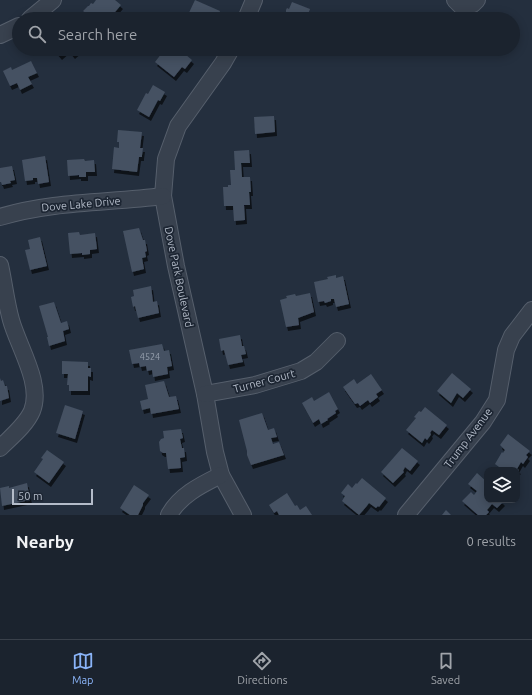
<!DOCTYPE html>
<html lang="en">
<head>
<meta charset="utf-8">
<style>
	:root { --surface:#1b232e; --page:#242b36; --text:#f1f3f6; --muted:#a0a4aa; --line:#39404a; --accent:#8ab4f8 }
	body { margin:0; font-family:Ubuntu,sans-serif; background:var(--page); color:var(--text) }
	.controls { position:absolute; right:12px; bottom:12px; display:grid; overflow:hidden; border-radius:8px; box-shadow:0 2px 10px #0003 }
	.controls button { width:36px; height:36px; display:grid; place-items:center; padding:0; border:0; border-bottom:1px solid var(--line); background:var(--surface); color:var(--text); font:20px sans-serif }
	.scale { position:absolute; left:12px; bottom:10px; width:81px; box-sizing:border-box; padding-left:4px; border:2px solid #b4bcc9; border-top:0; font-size:11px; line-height:14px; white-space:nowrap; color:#b4bcc9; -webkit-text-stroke:3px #1d2633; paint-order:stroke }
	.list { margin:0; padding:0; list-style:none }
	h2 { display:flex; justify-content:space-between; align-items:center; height:52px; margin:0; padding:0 16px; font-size:17px }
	h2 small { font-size:13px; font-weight:400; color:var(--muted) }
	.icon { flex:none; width:22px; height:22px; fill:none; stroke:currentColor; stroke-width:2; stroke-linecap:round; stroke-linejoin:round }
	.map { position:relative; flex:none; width:532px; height:515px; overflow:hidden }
	.search { position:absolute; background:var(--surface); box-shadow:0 2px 10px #0003; left:12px; right:12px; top:12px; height:44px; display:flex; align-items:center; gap:10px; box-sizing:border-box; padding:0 14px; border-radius:22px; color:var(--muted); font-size:15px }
	.sheet { height:124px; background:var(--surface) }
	nav { display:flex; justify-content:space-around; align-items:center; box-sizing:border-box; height:56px; border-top:1px solid var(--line); background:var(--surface); font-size:11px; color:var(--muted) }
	nav a { display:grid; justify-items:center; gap:2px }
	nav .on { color:var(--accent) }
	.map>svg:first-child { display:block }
</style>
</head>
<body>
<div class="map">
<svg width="532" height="515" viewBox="0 0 532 515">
	<defs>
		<filter id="shadow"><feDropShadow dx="2" dy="4" stdDeviation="0" flood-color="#0009"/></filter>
	</defs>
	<rect width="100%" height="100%" fill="#242f3e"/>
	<g fill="#455162" filter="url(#shadow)">
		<path d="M96 0H115L121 5 110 18 108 17 107 19H93L83 11 88 6H89L91 3 93 4Z"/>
		<path d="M195 0 220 11 217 19H211L206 17V19H186Z"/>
		<path d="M292 2 310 9 307 17H305V19H277L279 14 286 16 287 12H286V10L287 8 289 9Z"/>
		<path d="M54 49H80L73 55 68 49 60 56Z"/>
		<path d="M165 49H179L192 60 185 69 182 67 174 77 155 62Z"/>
		<path d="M31 61 37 73 28 77 32 84 20 90 17 83 10 86 3 71 11 67 12 70Z"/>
		<path d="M153 85 165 92 160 101 158 100 149 117 137 110 146 93 148 94Z"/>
		<path d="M274 116 275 132 255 134 254 117Z"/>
		<path d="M118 130 142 132 140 148H143L142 155V157H139L137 172 112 169 114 147 119 148V142H117Z"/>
		<path d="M249 150 250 163H241L242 177H250L251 192H249L250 205H244L245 220 234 221 233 206H224L223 187H228V185H231L230 170H235L234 151Z"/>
		<path d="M45 156 49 182 38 184 37 178H33V180L25 181 22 160Z"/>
		<path d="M84 159 85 161 94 160 95 172H86V177H79V175L68 176 67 160Z"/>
		<path d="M12 166 15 180 10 181 11 183 2 185 1 182H0V168Z"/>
		<path d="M139 228 143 240H145L147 251 145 252 146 257 142 258 144 269 132 272 123 231Z"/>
		<path d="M79 232 80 235 95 233 97 249 90 250V254L82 255V253L70 254 68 233Z"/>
		<path d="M40 237 47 266 30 270 25 250 30 249 28 240Z"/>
		<path d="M336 275V278L343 276 349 304 336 307 334 299H331V301L325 303 324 301 318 302 314 282 328 279 327 277Z"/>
		<path d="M151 286 153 302 157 301 159 313 138 318 135 306 133 307 131 297 134 296 133 290Z"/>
		<path d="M310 293 314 312 298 318 299 325 286 327 280 300 287 298 286 296 295 294 296 296Z"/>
		<path d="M54 302 61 323 67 321 69 329 63 331 65 341 49 346 47 337H48L39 306Z"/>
		<path d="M240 335 242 346H244L246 354 241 355 243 362 228 365 224 350 221 351 219 339Z"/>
		<path d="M162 344 164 351 169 350 172 366 167 367 168 374 153 377 152 370 147 371 146 366 140 367 139 363 132 364 129 350Z"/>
		<path d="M62 361 88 362V368H91V377L88 376V391H69V385H67L68 374H62Z"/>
		<path d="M452 373 471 389 463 398 457 393 451 403 437 391Z"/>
		<path d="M371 374 382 390 376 394 378 397 370 403 368 400 360 406 358 403 355 404 343 387 354 379 357 384Z"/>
		<path d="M0 378 1 381 3 380 5 386H7L9 398 0 401Z"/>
		<path d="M164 381 169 397 176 396 179 409 151 414 150 408 142 410 140 401 148 399 145 385Z"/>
		<path d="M329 392 338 409 335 411 336 413 327 419 328 420 321 424 319 419 313 423 302 403 312 397 314 401Z"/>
		<path d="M65 405 83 411 75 439 56 433Z"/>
		<path d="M425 407 447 425 439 435 432 430 430 433 431 434 430 436 427 440 425 438 422 443 406 430 416 418 414 417 419 411 421 412Z"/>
		<path d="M262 413 268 430 274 428 277 437 271 438 273 444 279 442 284 455 251 465 247 455V451L239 420Z"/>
		<path d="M181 429 183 438 180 439 182 448H184L185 457 180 458 181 468 168 469 166 453H163L160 451 159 442 161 439 164 438 163 431Z"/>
		<path d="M508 434 530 451 526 455 528 457 523 464 521 462 517 469 519 470 517 472V470H503L495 464 502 452 503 453 505 450 500 445Z"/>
		<path d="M402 448 418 461 410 471 405 467 403 471 404 472 393 483 381 472Z"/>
		<path d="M47 450 64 462 49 483 34 472 43 459 41 458Z"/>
		<path d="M477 473 487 482V500H501L503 502 497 508 492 504 487 510 489 512 486 515H478L462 501 471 492 474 495 477 491 468 484Z"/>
		<path d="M362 478 386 498 379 507 378 506 376 508 369 503 366 507 359 515 342 501 345 496 341 493 348 484 352 488 356 483 357 484Z"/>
		<path d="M27 483 30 500 2 506 0 488 9 486V488Z"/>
		<path d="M134 485 149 495 143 503V505L138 515H130L120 508Z"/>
		<path d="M287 493 295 506 297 505 300 510 306 506 312 515H279L277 511 274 513 269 505Z"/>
		<path d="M446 510 451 515H442Z"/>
	</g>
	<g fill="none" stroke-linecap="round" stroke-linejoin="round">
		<g stroke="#565f6c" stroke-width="18">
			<g id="minor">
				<path d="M455 0 461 6 473 4 477 0"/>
				<path d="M30 19 53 0"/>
				<path d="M246 19 254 0"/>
				<path d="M0 35 19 26"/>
				<path d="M231 49 223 63 178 126 166 159 163 196 176 266 205 394 215 452 221 475 243 515"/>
				<path d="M0 217C53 201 108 203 163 196"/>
				<path d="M0 265C4 283 6 302 11 320 18 346 43 384 32 411 26 425 11 437 0 448"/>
				<path d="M205 394 255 385 301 371 316 362 337 341"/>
				<path d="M169 515C180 495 201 485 221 475"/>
				<path d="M406 515 483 422 497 400 506 350 512 336 532 310"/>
			</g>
		</g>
		<use href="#minor" stroke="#38414e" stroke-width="16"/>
	</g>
	<g text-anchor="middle" stroke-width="3.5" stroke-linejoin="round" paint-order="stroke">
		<g font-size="9" fill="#98a1af">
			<text x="150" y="360">4524</text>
		</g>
		<g font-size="11" fill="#b4bcc9" stroke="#1d2633">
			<text transform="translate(81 204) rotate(-5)" y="4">Dove Lake Drive</text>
			<text transform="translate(179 277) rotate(78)" y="4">Dove Park Boulevard</text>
			<text transform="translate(264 381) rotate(-15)" y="4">Turner Court</text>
			<text transform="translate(468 438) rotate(-53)" y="4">Trump Avenue</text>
		</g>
	</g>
</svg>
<div class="controls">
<button><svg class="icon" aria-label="layers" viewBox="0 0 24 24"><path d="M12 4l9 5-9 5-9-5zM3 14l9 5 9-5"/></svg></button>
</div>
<div class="scale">50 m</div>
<div class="search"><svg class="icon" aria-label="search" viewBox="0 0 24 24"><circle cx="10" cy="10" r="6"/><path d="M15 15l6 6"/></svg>Search here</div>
</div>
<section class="sheet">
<h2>Nearby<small>0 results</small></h2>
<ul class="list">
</ul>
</section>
<nav>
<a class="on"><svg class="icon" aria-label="map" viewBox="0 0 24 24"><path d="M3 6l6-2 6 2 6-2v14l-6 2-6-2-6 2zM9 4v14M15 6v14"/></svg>Map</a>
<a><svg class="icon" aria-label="directions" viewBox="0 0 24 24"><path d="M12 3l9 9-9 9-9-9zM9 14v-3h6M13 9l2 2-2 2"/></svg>Directions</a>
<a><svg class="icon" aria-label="saved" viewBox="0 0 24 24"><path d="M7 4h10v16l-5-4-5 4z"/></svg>Saved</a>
</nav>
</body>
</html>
